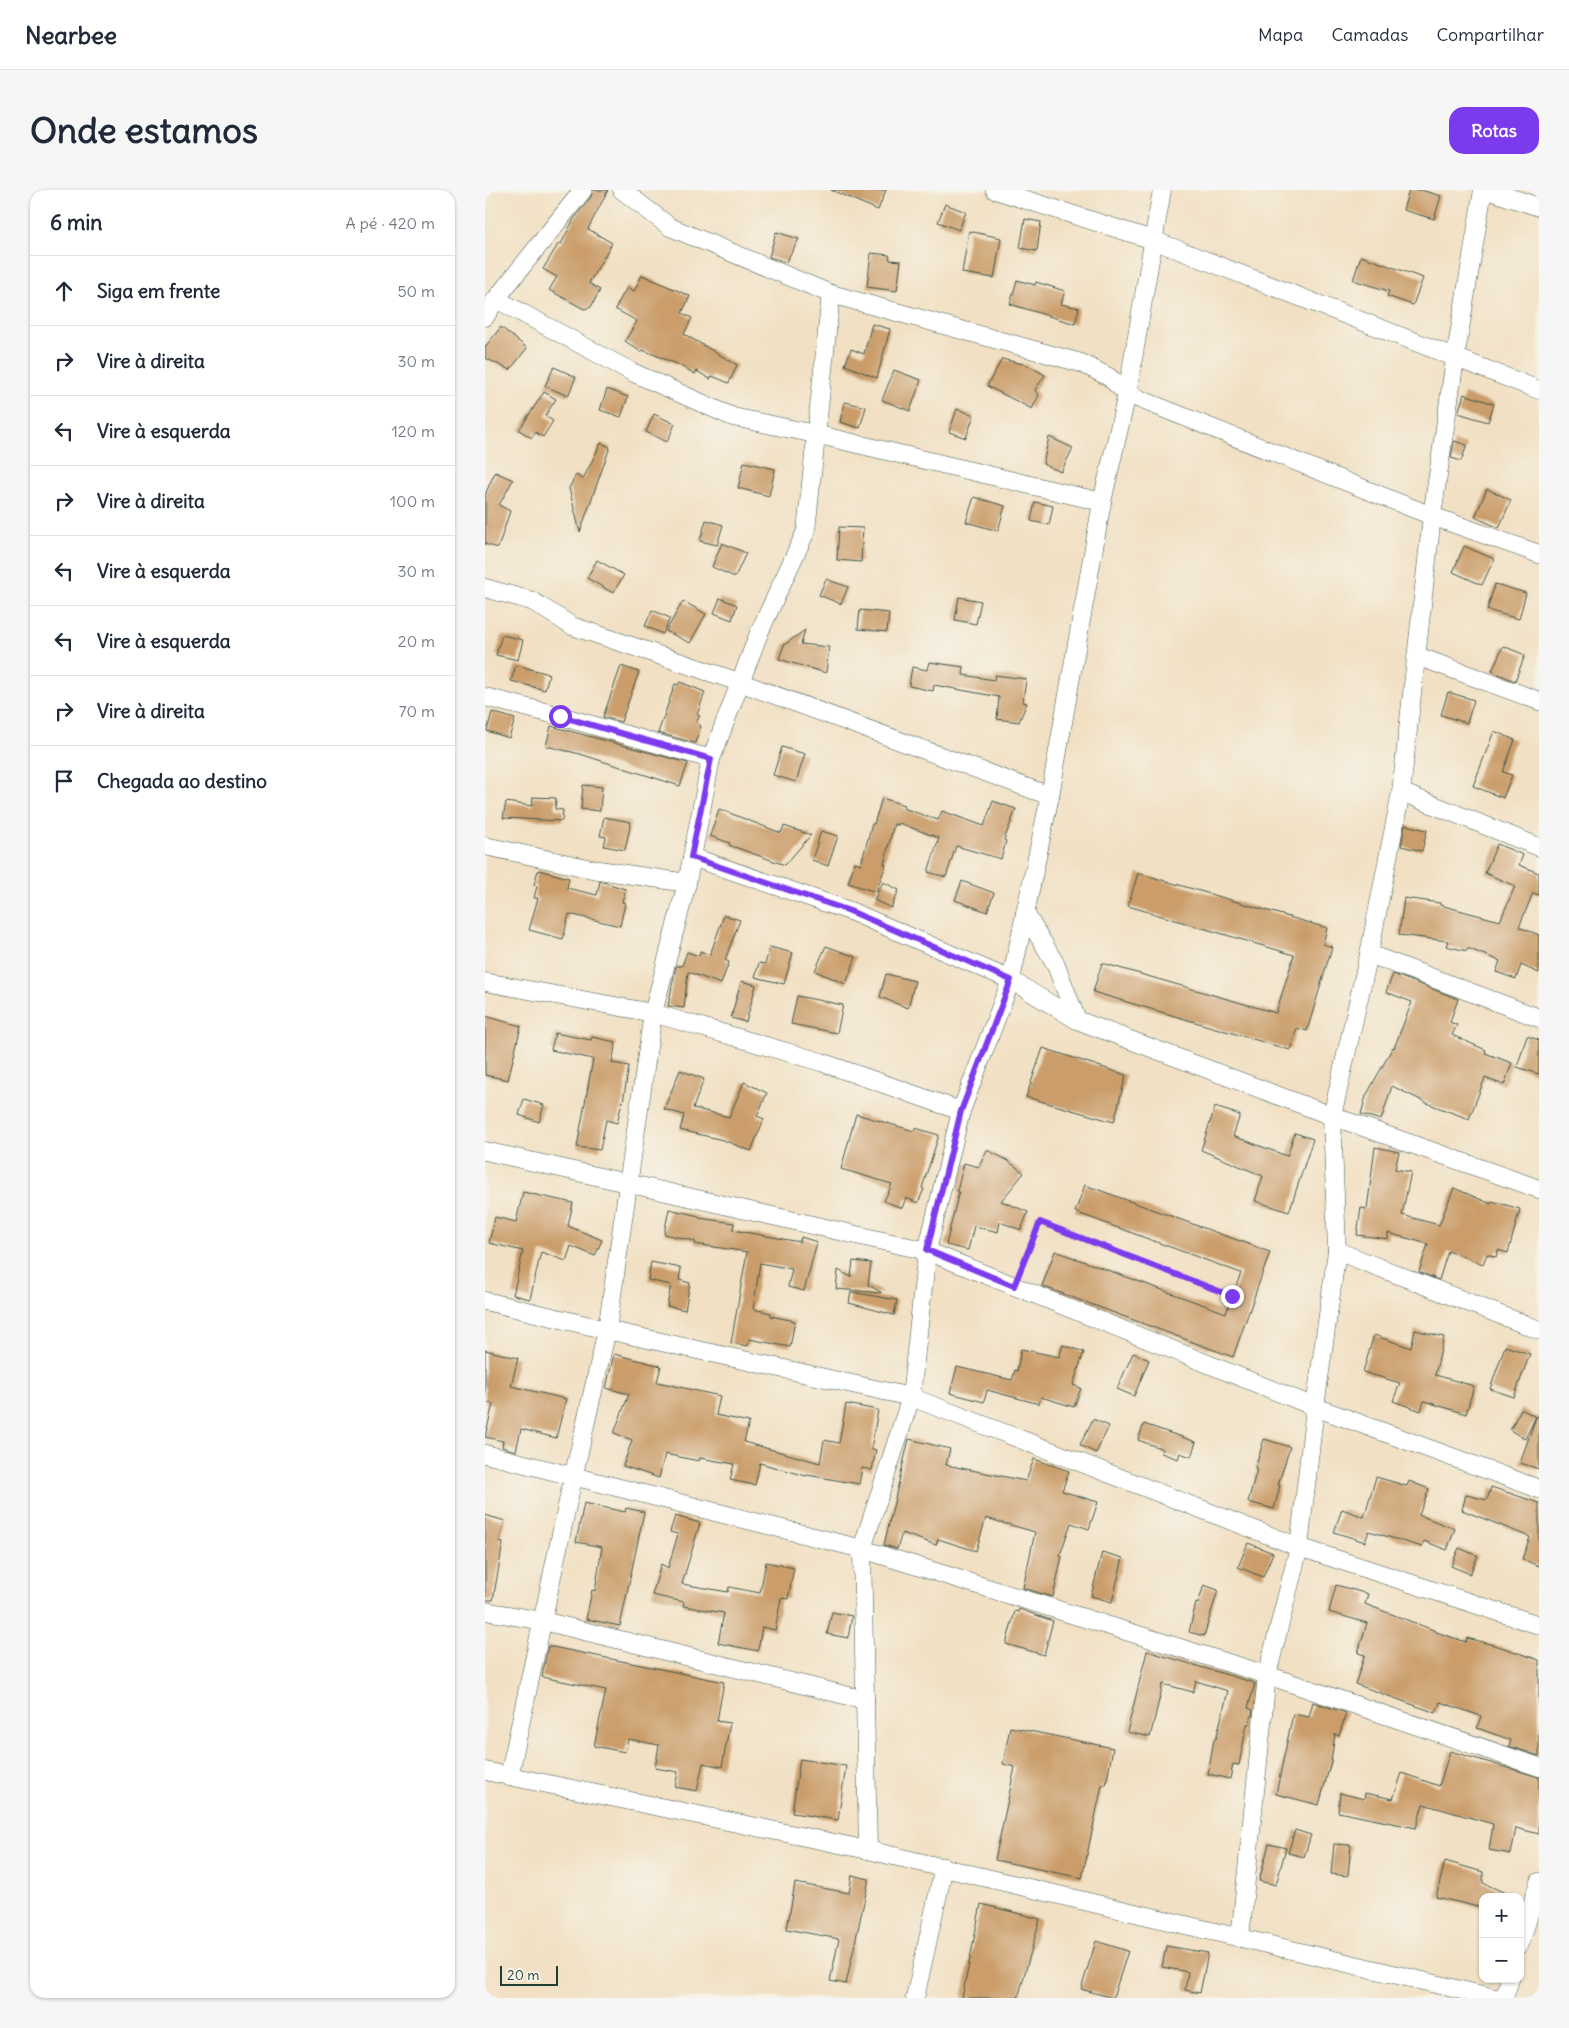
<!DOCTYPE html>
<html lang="pt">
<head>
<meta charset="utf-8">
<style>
	:root { --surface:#fff; --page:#f6f6f7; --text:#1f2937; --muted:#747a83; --line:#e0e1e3; --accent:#7c3aed }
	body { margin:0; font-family:Delius,sans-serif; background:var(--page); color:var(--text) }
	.controls { position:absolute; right:15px; bottom:15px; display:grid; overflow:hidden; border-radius:10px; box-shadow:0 1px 4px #0004 }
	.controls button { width:45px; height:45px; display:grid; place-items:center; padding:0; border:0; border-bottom:1px solid var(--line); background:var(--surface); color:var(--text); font:25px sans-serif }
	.scale { position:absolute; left:15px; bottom:12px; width:58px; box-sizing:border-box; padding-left:5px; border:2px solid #1f3d34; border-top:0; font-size:14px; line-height:18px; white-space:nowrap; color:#1f3d34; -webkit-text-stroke:4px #f7f3e8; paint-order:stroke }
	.stop { position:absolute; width:15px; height:15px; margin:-11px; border:4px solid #7c3aed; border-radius:50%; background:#fff }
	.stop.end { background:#7c3aed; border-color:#fff; box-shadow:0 1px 5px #0008 }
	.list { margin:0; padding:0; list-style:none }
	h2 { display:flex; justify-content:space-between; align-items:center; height:65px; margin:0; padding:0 20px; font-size:21px }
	h2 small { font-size:16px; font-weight:400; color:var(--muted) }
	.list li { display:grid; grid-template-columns:32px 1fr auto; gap:15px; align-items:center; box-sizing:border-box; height:70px; padding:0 20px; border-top:1px solid var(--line) }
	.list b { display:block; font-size:19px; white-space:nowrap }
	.list em { font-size:16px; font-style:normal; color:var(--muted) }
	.icon { flex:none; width:28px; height:28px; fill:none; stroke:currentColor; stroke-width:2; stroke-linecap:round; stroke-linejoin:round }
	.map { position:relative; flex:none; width:1054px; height:1808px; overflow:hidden; border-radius:15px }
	header { display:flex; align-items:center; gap:30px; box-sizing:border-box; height:70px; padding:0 25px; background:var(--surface); border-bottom:1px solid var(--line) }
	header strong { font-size:24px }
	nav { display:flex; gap:28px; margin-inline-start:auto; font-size:18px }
	.intro { display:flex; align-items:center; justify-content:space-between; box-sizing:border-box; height:120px; padding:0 30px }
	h1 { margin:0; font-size:35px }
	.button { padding:12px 22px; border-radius:15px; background:var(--accent); color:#fff; font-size:18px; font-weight:700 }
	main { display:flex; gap:30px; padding:0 30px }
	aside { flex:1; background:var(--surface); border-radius:15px; box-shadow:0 1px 4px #0004 }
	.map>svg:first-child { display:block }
</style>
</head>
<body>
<header>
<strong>Nearbee</strong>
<nav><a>Mapa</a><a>Camadas</a><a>Compartilhar</a></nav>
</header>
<div class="intro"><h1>Onde estamos</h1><a class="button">Rotas</a></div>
<main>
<aside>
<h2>6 min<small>A pé · 420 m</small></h2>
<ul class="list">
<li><svg class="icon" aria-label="ahead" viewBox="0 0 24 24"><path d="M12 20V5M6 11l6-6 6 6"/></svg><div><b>Siga em frente</b></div><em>50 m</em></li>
<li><svg class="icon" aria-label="right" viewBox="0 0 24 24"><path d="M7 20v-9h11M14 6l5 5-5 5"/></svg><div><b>Vire à direita</b></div><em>30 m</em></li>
<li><svg class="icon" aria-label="left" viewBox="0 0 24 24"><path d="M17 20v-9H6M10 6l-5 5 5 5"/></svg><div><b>Vire à esquerda</b></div><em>120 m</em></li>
<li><svg class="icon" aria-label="right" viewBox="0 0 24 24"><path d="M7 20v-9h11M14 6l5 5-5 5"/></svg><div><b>Vire à direita</b></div><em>100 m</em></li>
<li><svg class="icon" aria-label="left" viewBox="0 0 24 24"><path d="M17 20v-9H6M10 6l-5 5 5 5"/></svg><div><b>Vire à esquerda</b></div><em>30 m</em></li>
<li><svg class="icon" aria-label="left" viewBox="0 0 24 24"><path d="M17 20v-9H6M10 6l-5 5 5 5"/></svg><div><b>Vire à esquerda</b></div><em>20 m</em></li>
<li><svg class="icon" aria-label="right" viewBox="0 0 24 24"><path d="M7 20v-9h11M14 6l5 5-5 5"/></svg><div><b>Vire à direita</b></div><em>70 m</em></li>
<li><svg class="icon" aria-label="arrive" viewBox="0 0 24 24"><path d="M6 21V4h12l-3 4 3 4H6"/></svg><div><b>Chegada ao destino</b></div></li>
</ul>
</aside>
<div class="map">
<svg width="1054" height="1808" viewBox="0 0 1054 1808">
	<rect width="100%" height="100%" fill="#f7f3e8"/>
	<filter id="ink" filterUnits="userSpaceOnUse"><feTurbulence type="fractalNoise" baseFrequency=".02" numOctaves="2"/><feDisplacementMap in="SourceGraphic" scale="10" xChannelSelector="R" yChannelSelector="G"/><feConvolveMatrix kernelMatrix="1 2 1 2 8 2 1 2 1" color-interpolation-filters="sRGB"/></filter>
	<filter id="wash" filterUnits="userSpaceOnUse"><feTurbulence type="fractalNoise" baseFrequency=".0096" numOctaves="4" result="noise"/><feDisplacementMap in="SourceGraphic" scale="20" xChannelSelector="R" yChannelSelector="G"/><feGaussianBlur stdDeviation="1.12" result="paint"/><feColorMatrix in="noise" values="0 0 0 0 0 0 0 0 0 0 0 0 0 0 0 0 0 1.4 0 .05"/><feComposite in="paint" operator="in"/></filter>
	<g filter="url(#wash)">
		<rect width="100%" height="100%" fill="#f1e0c3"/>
		<g id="blocks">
			<g fill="#ca9d6a">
				<path d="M108 0H123L103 39 127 53 104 93 115 100 106 117 99 119 64 100 72 87 58 79 74 53 76 54 89 29 106 7Z"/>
				<path d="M346 0H401L393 20Z"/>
				<path d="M924 0H936L956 6 949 29 918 20Z"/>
				<path d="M460 14 481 22 474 40 453 32Z"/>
				<path d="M540 29 556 32 552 61 535 58Z"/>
				<path d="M484 41 516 48 509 88 477 83Z"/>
				<path d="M291 42 314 49 301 72 284 67Z"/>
				<path d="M386 63 404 65 405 70 416 71 412 101 382 97Z"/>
				<path d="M876 66 938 88 928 115 902 106 904 101 868 90Z"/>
				<path d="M157 85 205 106 197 123 207 128 199 144 252 175 244 193 227 186 225 189 212 181 210 184 192 174 158 160 156 162 140 151 152 131 130 119 142 97 149 101Z"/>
				<path d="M532 90 550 95 551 92 580 101 576 114 594 118 590 134 525 114Z"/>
				<path d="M387 134 405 139 392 188 360 175 366 159 379 164Z"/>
				<path d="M16 137 42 158 25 180 0 168V157Z"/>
				<path d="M517 169 542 175 560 185 550 200 554 205 547 219 502 196Z"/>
				<path d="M69 177 91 187 83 206 60 196Z"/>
				<path d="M409 180 436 190 425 221 397 210Z"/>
				<path d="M122 199 143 207 136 227 115 220Z"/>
				<path d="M59 202 71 209 60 226 68 231 58 247 50 242 47 248 34 240Z"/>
				<path d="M979 204 1009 214 1003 232 973 223Z"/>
				<path d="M360 212 381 217 375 238 355 232Z"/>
				<path d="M472 219 489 225 481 248 464 242Z"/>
				<path d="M169 224 190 234 182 252 161 242Z"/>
				<path d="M564 247 588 258 576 282 558 274Z"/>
				<path d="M969 251 982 255 976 271 966 268Z"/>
				<path d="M116 253 125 257 95 342 84 298 91 285 98 289Z"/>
				<path d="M259 272 290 279 284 306 253 298Z"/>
				<path d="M10 282 28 290 14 315 25 321 13 358 0 354V305Z"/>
				<path d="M1002 299 1026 310 1014 338 990 327Z"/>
				<path d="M489 307 520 316 513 341 481 332Z"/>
				<path d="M550 312 568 316 564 335 546 331Z"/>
				<path d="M221 330 238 335 232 355 215 351Z"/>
				<path d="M354 337 378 338 376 372 352 370Z"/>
				<path d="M237 353 261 363 250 387 227 377Z"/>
				<path d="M979 356 1009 369 997 395 968 382Z"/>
				<path d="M112 370 139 385 128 403 102 388Z"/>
				<path d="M341 389 363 397 356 414 334 405Z"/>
				<path d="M1010 394 1041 403 1034 429 1002 420Z"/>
				<path d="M474 407 496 411 491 434 470 430Z"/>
				<path d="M235 408 252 415 247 430 229 423Z"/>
				<path d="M198 411 221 424 205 453 181 441Z"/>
				<path d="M167 420 185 428 178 444 160 436Z"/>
				<path d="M375 420 404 423 402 442 373 439Z"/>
				<path d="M320 440 316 454 344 457 341 483 294 469 299 455Z"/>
				<path d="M17 445 38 450 33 470 11 465Z"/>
				<path d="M1018 456 1040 465 1030 491 1007 481Z"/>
				<path d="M444 472 479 477 478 485 509 490 510 485 541 489 538 512 542 513 534 532 512 529 514 507 449 495 448 501 424 496 427 477 442 480Z"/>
				<path d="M31 475 64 484 60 500 26 491Z"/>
				<path d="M136 476 154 482 136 532 118 527Z"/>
				<path d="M195 492 220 502 212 525 215 526 211 532 216 536 210 553 173 543 190 494 193 495Z"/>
				<path d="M963 502 989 510 982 533 956 525Z"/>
				<path d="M7 522 30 529 24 548 2 541Z"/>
				<path d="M66 536 203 573 195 596 95 564 61 556Z"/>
				<path d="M1009 541 1030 550 1018 582 1027 585 1018 608 988 596Z"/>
				<path d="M297 557 320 564 311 592 288 585Z"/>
				<path d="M98 595 117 597 115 621 96 619Z"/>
				<path d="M48 607 71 608 70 619 78 620 77 631 18 628 21 612 47 616Z"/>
				<path d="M397 608 419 615 418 618 453 630 457 621 499 636 508 611 531 619 519 650 521 651 516 669 471 656 461 687 443 682 454 648 414 633 413 635 409 634 399 674 401 675 391 702 363 693 370 672 376 674 387 634H389Z"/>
				<path d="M234 619 296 643 299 636 326 645 300 675 244 655 245 653 225 646Z"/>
				<path d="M119 627 146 632 140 660 119 656 121 647 115 646Z"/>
				<path d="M920 635 942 640 937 661 916 656Z"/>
				<path d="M336 641 353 646 343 676 327 670Z"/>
				<path d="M1012 654 1038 665 1034 675 1054 683V705L1048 703 1034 737 1054 745V783L1036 775 1031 789 1011 782 1015 771 982 758V761L961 756 963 751 914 745 919 708 955 713V715L1015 731 1030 696 1000 683Z"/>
				<path d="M53 680 84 688 82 698 112 705 115 691 140 699 137 712 140 713 135 736 84 724 78 749 44 740 53 708H49L52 696 49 695Z"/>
				<path d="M653 683 842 738 838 754 847 757 822 841 812 838 805 860 608 802 617 773 791 823 809 765 643 716Z"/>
				<path d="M477 691 509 703 502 722 470 710Z"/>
				<path d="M398 692 414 700 406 718 389 710Z"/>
				<path d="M239 725 255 730 240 770 244 772 236 794 203 782 199 818 183 816 191 776H197L202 762 214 766 215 761 225 765Z"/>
				<path d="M341 756 371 767 361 794 330 781Z"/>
				<path d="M285 757 308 763 299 794 270 787 274 773 280 774Z"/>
				<path d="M401 784 430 791 423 818 395 807Z"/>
				<path d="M908 784 973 809 965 832 972 835 967 845 1001 860 1000 863 1027 873 1019 895 1000 888 984 929 944 914 907 896 896 930 876 924 881 906 908 857 909 858 927 812 901 802Z"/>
				<path d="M256 791 271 795 261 832 246 828Z"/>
				<path d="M312 806 358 815 352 843 306 834Z"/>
				<path d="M0 826 36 836 23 890 0 885Z"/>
				<path d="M70 843 106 850 107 847 131 852 127 873 144 876 138 912H137L132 933 121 930 115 960 92 957 108 869 66 860Z"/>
				<path d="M1042 846 1054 850V884L1032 877Z"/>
				<path d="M558 858 641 885 629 932 541 907Z"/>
				<path d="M195 880 219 889 208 918 244 927 259 892 282 903 272 926 279 929 266 961 238 950 195 940 199 925 179 919Z"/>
				<path d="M39 909 59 915 54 932 34 925Z"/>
				<path d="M730 917 755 925 748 946 802 966 810 943 828 949 804 1022 770 1011 778 986 716 960Z"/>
				<path d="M371 924 429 941 430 938 454 945 437 998 439 999 433 1013 421 1008 417 1018 399 1011 407 994 356 979Z"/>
				<path d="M890 957 914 962 910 979 926 982 917 1025 954 1035 969 998 1006 1014 1007 1011 1035 1019 1023 1063 1013 1060 1011 1067 1002 1064 998 1074 963 1061 954 1090 934 1082 943 1054 903 1043V1049L872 1045 876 1018 882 1019Z"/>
				<path d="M502 960 522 970 539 983 516 1011 543 1022 536 1040 515 1032 513 1042 489 1036 483 1060 461 1055 474 1001H472L479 973 494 977Z"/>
				<path d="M600 995 785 1062 748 1167 557 1096 570 1061 741 1123 756 1083 590 1022Z"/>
				<path d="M38 1002 88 1013 83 1036 117 1050 110 1066 86 1056 81 1071 56 1062 45 1109 28 1105 38 1061 4 1053 10 1027 31 1032Z"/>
				<path d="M184 1019 214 1026V1028L249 1033 248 1040 315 1052 316 1047 332 1052 319 1101 303 1097 307 1079 275 1073 268 1119 286 1123V1126L310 1131 305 1157 264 1149 263 1156 246 1153 262 1062 210 1054V1051L179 1044Z"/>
				<path d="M368 1071 386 1073 383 1095 396 1102V1103L351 1099 353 1080 366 1087Z"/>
				<path d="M166 1072 196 1078 194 1090 205 1093 200 1120 182 1116 186 1095 163 1090Z"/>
				<path d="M366 1102 412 1110 409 1125 364 1113Z"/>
				<path d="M930 1140 959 1147 950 1185 989 1196 981 1224 939 1211 936 1221 908 1211 915 1193 878 1182 889 1145 926 1158Z"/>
				<path d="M578 1155 599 1162 588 1195 596 1198 589 1217 556 1207 554 1214 502 1200 499 1212 465 1203 472 1177 527 1190 530 1180 532 1181 536 1159 574 1167Z"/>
				<path d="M1020 1156 1045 1164 1029 1207 1005 1199Z"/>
				<path d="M0 1160 33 1168 26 1196 81 1209 71 1248 36 1239 31 1261 17 1257 18 1251 0 1247 8 1214 0 1212Z"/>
				<path d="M648 1163 664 1170 649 1206 632 1199Z"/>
				<path d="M129 1164 176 1176 172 1192 235 1206 231 1225 264 1232 259 1252 335 1273 339 1250 354 1253 361 1214 393 1220 386 1259 391 1260 387 1280 377 1278 374 1294 322 1285 321 1286 275 1273 270 1295 245 1290 249 1274 215 1268 214 1271 180 1264 174 1288 138 1276 147 1250 129 1243 144 1204 121 1198Z"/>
				<path d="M1036 1219 1051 1227 1054 1226V1279L1035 1273 1051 1227 1040 1249 1025 1240Z"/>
				<path d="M608 1229 624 1236 611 1263 595 1255Z"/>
				<path d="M659 1234 711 1252 706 1267 695 1263 693 1269 676 1263 678 1259 653 1250Z"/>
				<path d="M424 1249 465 1259 461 1275 541 1291 549 1269 584 1281 577 1301 613 1312 604 1339 586 1333 575 1365 577 1366 568 1407 538 1398 550 1342 501 1328 491 1361 453 1349 451 1355 417 1343 412 1359 399 1355Z"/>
				<path d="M779 1249 805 1257 793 1295H795L789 1319 763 1312 772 1279H770Z"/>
				<path d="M891 1287 922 1296 924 1291 944 1299 934 1325 970 1339 962 1360 939 1351 937 1357 884 1341 880 1352 849 1342 857 1319 879 1327Z"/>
				<path d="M1006 1297 1054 1313V1376L1037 1369 1045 1347 977 1320 981 1305 1002 1310Z"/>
				<path d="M99 1313 140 1322 141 1318 159 1322 135 1436 101 1429 107 1400 110 1401 117 1357 91 1352Z"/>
				<path d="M0 1325 20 1331 14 1352 18 1353 8 1410H0Z"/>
				<path d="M190 1326 215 1333 197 1394 243 1402 244 1397 275 1403 281 1372 309 1378 303 1409 296 1408 290 1440 277 1437 273 1461 233 1453 239 1423 198 1416 199 1412 167 1405 176 1374 183 1378 193 1344 185 1342Z"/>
				<path d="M763 1353 788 1363 778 1387 753 1377Z"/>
				<path d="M974 1358 993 1366 985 1384 966 1376Z"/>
				<path d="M617 1362 638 1368 627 1412 606 1406Z"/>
				<path d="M719 1395 733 1400 719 1446 704 1442 711 1413 713 1414Z"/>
				<path d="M851 1395 883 1404 880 1414 951 1441V1442L981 1452 982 1448 1016 1457 1054 1470V1566L1024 1556 1026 1550 992 1538 996 1526 955 1512 951 1523 870 1494 880 1465 873 1463 882 1433 844 1422Z"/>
				<path d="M534 1419 568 1431 559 1465 521 1454 530 1421 533 1422Z"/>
				<path d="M347 1422 367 1426 363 1448 342 1444Z"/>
				<path d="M63 1456 239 1492 232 1531 245 1533 237 1577 218 1573 212 1601 190 1597 193 1582 170 1578 174 1555 143 1549 140 1562 109 1556 121 1500 57 1487Z"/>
				<path d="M662 1461 770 1493 763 1518 768 1520V1522L764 1534H762L754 1575 748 1574 745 1589 723 1584 729 1549H731L743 1501 711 1491 708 1502 678 1494 665 1547 642 1542Z"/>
				<path d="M828 1512 861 1523 854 1546 850 1544 846 1572 834 1615 791 1604 808 1524 824 1527Z"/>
				<path d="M525 1537 628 1558 621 1595H617L597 1688 510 1670 530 1577 518 1574Z"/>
				<path d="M965 1561 1054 1587V1644L1031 1638 1026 1664 1004 1660 1008 1634 938 1614 931 1638 853 1622 855 1603 879 1609 880 1603 908 1609 917 1583 954 1596Z"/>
				<path d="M315 1569 361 1576 353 1630 307 1623Z"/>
				<path d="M810 1640 826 1645 819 1667 803 1663Z"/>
				<path d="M784 1654 801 1658 791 1695 774 1691Z"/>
				<path d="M849 1654 866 1655 863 1686 846 1684Z"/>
				<path d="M960 1671 998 1682V1693L1029 1707H998V1718L951 1707Z"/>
				<path d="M367 1685 384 1689 361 1794 345 1791 354 1749 302 1739 310 1693 364 1703Z"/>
				<path d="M496 1714 555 1729 533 1808H477Z"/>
				<path d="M611 1751 643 1761 628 1808 596 1799Z"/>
				<path d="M681 1756 723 1763 715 1803 700 1800 703 1782 677 1777Z"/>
			</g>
		</g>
	</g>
	<g filter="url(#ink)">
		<use href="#blocks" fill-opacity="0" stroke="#3e5549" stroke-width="1"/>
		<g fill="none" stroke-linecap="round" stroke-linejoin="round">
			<g stroke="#3e5549" stroke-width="19">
				<g id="minor">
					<path d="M137 0 185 37 346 104 596 173 624 187 642 204 947 326 1054 364"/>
					<path d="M510 0 668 50 1054 200"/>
					<path d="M1002 0 1054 17"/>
					<path d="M11 109 147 182 248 227 330 244 617 312"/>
					<path d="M0 127 11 109 98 0"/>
					<path d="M0 398 47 411 87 436 254 492 565 606"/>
					<path d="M932 466 1054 511"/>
					<path d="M0 507 75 526 226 569"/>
					<path d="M916 602 1054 657"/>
					<path d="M0 656 107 679 202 693"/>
					<path d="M207 667 365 721 526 790 592 830 847 926 1054 999"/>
					<path d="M540 723 570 773 592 830"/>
					<path d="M884 764 1054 828"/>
					<path d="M0 792 168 823 336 872 476 921"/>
					<path d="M0 961 442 1061 830 1217 1054 1299"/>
					<path d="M852 1061 1054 1140"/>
					<path d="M0 1111 122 1140 426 1207 814 1357 1054 1435"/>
					<path d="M0 1264 377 1359 782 1485 1054 1577"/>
					<path d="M0 1421 58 1431 380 1510"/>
					<path d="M0 1581 383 1660 1010 1808"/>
					<path d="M24 1587 88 1288 122 1140 168 823 202 693 226 569 274 443 321 341 346 104"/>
					<path d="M383 1660 377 1359 426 1207 442 1061 476 921 526 790 565 606 617 312 642 204 677 0"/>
					<path d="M755 1748 782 1485 814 1357 830 1217 852 1061 847 926 884 764 916 602 947 326 970 169 998 0"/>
					<path d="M1035 1754 1054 1692"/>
					<path d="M430 1808 459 1677"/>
					<path d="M1019 1808 1025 1789"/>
				</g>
			</g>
			<path stroke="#3e5549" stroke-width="3" stroke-dasharray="1 4" stroke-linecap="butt" d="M536 1080 555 1033 747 1106"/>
			<use href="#minor" stroke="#fff" stroke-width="18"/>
		</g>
	</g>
	<g fill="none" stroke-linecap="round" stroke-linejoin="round" filter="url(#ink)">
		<path stroke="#7c3aed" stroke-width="6" d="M75 526 226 569 206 667 365 721 526 790 476 921 442 1060 529 1096 555 1032 747 1106"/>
	</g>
</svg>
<div class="controls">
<button>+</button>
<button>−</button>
</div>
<div class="scale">20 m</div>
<div class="stop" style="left:75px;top:526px"></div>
<div class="stop end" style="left:747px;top:1106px"></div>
</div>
</main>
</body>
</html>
